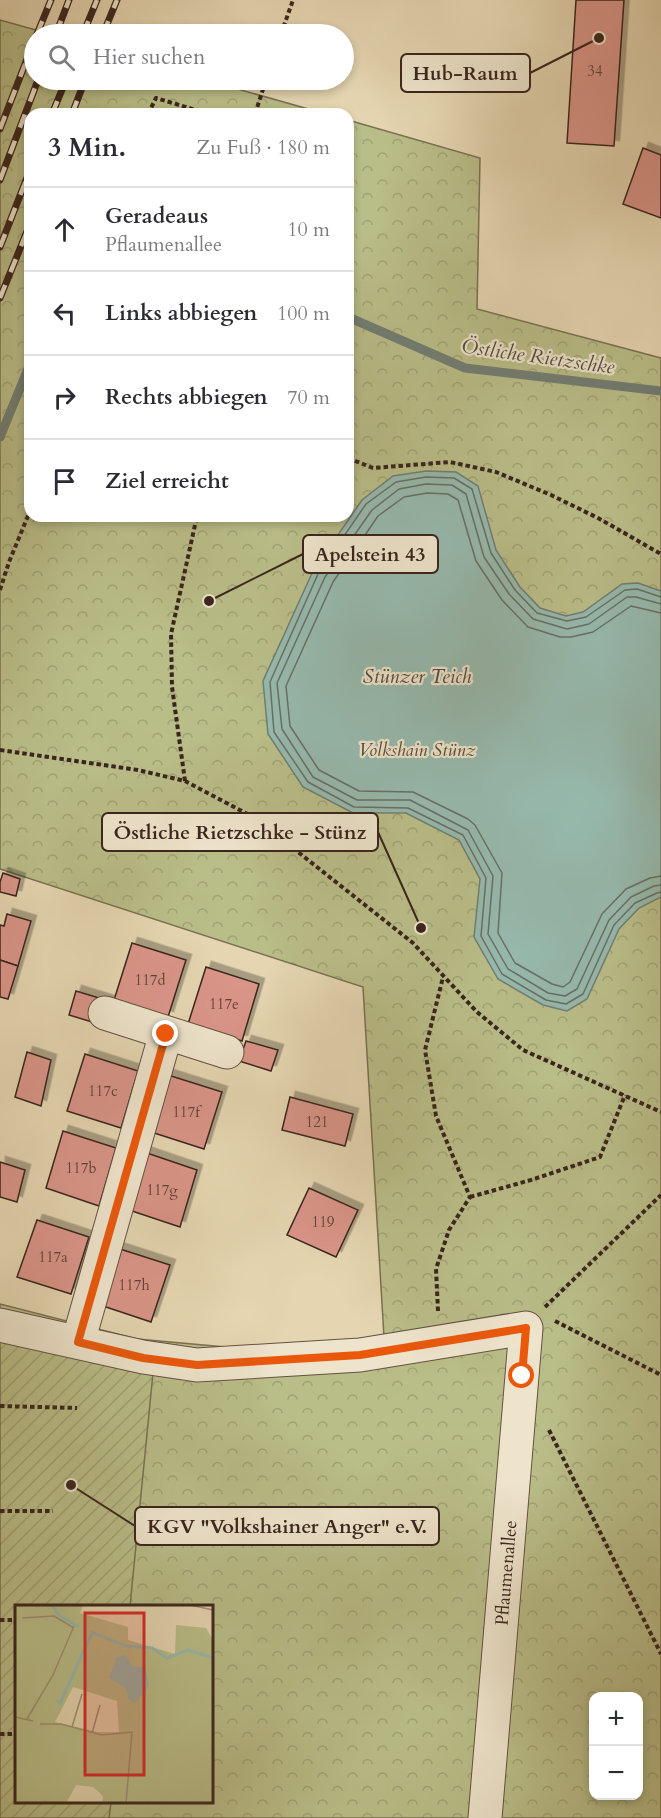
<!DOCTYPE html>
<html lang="de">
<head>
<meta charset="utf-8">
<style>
	:root { --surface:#fff; --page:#f2f2f3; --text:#2b2b33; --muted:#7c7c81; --line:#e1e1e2 }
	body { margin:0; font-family:Cardo,serif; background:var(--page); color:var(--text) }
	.controls { position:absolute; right:18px; bottom:18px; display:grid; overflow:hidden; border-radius:12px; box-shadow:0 3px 9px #0003 }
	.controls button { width:54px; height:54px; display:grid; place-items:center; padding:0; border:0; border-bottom:2px solid var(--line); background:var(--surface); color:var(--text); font:30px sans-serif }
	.stop { position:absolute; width:18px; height:18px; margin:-14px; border:4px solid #ea580c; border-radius:50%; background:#fff }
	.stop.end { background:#ea580c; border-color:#fff; box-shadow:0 2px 6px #0008 }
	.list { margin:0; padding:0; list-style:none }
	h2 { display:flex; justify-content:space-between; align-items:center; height:78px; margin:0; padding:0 24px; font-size:26px }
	h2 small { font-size:20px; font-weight:400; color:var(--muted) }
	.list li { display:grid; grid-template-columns:39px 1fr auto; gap:18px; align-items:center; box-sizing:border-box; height:84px; padding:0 24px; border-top:2px solid var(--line) }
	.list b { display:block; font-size:22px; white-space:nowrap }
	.list p { margin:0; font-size:20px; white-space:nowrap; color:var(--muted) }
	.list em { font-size:20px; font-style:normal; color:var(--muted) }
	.icon { flex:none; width:33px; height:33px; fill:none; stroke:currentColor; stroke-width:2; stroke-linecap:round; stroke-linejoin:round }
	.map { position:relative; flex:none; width:661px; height:1818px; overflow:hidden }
	.search { position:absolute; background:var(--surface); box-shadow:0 3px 9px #0003; left:24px; top:24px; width:330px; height:66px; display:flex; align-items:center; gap:15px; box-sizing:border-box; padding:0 21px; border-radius:33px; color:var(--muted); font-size:22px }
	.panel { position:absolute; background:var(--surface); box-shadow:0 3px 9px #0003; left:24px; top:108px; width:330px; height:414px; border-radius:18px }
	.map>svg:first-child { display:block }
</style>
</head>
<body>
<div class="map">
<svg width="661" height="1818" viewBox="0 0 661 1818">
	<defs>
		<pattern id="park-crowns" width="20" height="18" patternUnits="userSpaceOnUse" patternTransform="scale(1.5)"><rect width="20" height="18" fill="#b9bd88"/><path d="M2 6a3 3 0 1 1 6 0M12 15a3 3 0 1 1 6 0" fill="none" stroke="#a0a275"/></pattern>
		<pattern id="garden-furrows" width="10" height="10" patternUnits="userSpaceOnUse" patternTransform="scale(1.5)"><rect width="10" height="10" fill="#b9bd88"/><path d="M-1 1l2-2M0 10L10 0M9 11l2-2" fill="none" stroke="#a0a275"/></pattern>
		<filter id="shadow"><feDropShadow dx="5.5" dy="-5.5" stdDeviation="0" flood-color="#0004"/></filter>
	</defs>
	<rect width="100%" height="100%" fill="#e5d6b1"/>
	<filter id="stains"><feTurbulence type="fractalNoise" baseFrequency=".00333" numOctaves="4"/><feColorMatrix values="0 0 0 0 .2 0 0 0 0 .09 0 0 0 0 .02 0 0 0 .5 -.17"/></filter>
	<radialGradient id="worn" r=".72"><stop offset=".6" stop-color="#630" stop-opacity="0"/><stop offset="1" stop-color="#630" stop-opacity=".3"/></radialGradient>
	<path fill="url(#park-crowns)" stroke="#797152" stroke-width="1.5" fill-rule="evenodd" d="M0 20 50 34H34V80H206L326 114H30V516H348V120L480 158 477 309 661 358V1818H0V1304L137 1339 237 1348 384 1337 363 987 0 869ZM16 1606H212V1802H16ZM594 1696H638V1796H594Z"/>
	<path fill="url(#garden-furrows)" stroke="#797152" stroke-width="1.5" d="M0 1337 154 1363 130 1606H16V1802H111L109 1818H0Z"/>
	<path fill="#96b9ad" stroke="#717e73" stroke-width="1.5" d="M426 471 456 472 478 486 496 550 520 587 540 608 566 616 583 612 622 584 638 583 661 591V897L639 908 619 929 587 999 567 1011 543 1005 498 979 474 937 480 879 459 840 406 813H353L303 787 268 734 263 681 313 571 362 500 393 476Z"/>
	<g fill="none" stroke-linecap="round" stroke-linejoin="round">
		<g stroke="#686f65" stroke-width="1.5">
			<path d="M661 597 637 589 625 590 586 617 567 621 537 613 515 590 491 553 472 489 454 478 426 477 396 482 366 504 318 574 270 682 274 732 308 782 354 807 408 808 463 835 486 878 481 936 502 974 546 1000 566 1004 583 994 614 925 635 903 657 893 661 892"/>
			<path d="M661 604 636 597H627L589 624 567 629 533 619 509 594 484 557 466 494 452 485 426 484 399 489 372 510 325 577 277 683 282 729 313 777 357 800H410L468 830 493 876 488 934 508 969 548 993 565 996 577 989 609 920 631 897 654 886 661 885"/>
			<path d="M661 613 631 606 593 632 571 637H560L528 627 502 600 476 561 458 500 448 494 427 493 404 497 378 516 333 582 286 686 290 726 319 770 359 791 413 792 468 819 475 825 502 873 498 933 515 963 552 984 563 987 570 982 602 914 626 889 650 878 661 876"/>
		</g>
		<g stroke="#717e73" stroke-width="9">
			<path d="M348 317 465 368 661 391"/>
			<path d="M0 437 30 364"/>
		</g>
	</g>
	<g fill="#da9589" stroke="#39251d" stroke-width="1.5" filter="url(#shadow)">
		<path d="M576 0H624L614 146 567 143Z"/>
		<path d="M643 148 661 155V218L623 204Z"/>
		<path d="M3 873 20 879 16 896 0 892V882Z"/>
		<path d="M7 914 31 921 18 966 0 960V925L4 926Z"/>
		<path d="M132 943 186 960 168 1017 114 1000Z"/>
		<path d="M0 960 18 966 8 999 0 997Z"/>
		<path d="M206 967 259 984 242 1041 188 1024Z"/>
		<path d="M76 991 109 1001 102 1025 69 1015Z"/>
		<path d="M246 1041 278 1050 271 1071 239 1061Z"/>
		<path d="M27 1052 51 1060 41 1106 15 1097Z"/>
		<path d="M85 1054 138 1071 121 1128 67 1111Z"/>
		<path d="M168 1075 222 1092 204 1149 151 1132Z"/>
		<path d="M290 1097 353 1114 345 1146 282 1130Z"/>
		<path d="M63 1131 116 1148 99 1206 46 1188Z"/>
		<path d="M144 1152 197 1170 180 1227 126 1209Z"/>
		<path d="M0 1162 25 1170 17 1202 0 1197Z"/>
		<path d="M309 1188 358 1210 336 1257 287 1235Z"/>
		<path d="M37 1220 89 1237 71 1294 17 1277Z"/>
		<path d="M117 1248 170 1265 151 1322 97 1304Z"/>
	</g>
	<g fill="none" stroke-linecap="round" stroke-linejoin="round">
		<g stroke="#645142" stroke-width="35">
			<g id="minor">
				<path d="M105 1013 227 1052"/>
				<path d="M0 1325 143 1357 197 1365 360 1355 526 1328 485 1818"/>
				<path d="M78 1342 166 1033"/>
			</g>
		</g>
		<g stroke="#39251d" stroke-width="4" stroke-dasharray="4.5 3" stroke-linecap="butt">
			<path d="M281 34 293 0"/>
			<path d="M148 114 156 98 209 114"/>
			<path d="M255 114 266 80"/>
			<path d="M348 458 373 468 450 462 496 472 551 495 598 518 661 554"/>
			<path d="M0 590 9 562 30 511"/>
			<path d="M0 750 138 770 185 781 255 818 413 943 477 1012 523 1050 661 1112"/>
			<path d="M185 781 172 687 171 634 197 516"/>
			<path d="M470 1197 531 1180 600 1157 625 1095"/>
			<path d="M545 1307 661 1195"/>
			<path d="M438 1311 436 1269 449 1230 470 1197 436 1116 425 1050 443 977"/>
			<path d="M555 1321 661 1375"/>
			<path d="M0 1406 77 1408"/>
			<path d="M549 1430 661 1654"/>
			<path d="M0 1511H53"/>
			<path d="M0 1620H16"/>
			<path d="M0 1734H16"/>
		</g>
		<use href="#minor" stroke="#eee4cc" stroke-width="33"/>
		<g stroke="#39251d" stroke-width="7">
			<g id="rail">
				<path d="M37 34 51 0"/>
				<path d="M56 34 69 0"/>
				<path d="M83 34 97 0"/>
				<path d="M103 34 117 0"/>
				<path d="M52 114 66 80"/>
				<path d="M72 114 85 80"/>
				<path d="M0 129 34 41"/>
				<path d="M0 180 38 80"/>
				<path d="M0 247 30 170"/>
				<path d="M0 298 30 224"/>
			</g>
		</g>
		<use href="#rail" stroke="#eee4cc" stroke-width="4.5" stroke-dasharray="14" stroke-linecap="butt"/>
	</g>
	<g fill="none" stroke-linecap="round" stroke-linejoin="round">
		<path stroke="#ea580c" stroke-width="8" d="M166 1034 78 1342 143 1358 197 1365 360 1355 526 1328 522 1376"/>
	</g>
	<g text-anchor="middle" stroke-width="4.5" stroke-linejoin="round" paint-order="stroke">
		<g font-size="15" fill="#614138">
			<text x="595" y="76">34</text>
			<text x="150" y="985">117d</text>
			<text x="224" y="1009">117e</text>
			<text x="103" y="1096">117c</text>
			<text x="186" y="1117">117f</text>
			<text x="317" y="1127">121</text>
			<text x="81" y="1173">117b</text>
			<text x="162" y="1195">117g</text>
			<text x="323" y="1227">119</text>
			<text x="53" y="1262">117a</text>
			<text x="134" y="1290">117h</text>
		</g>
		<g font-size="18" font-style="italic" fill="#594b38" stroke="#eee4cc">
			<text x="417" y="756">Volkshain Stünz</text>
		</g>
		<g font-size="18" fill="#39251d" stroke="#eee4cc">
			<text transform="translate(506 1573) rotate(-85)" y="6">Pflaumenallee</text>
		</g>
		<g font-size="20" font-style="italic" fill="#504a41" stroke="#eee4cc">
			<text transform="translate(538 356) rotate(8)" y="7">Östliche Rietzschke</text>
			<text x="417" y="683">Stünzer Teich</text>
		</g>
	</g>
	<g transform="translate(15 1605)">
		<rect width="198" height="198" fill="#e5d6b1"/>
		<path d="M0 0H68L65 8 113 22V35L160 49 161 20 191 23 198 35V198H87L88 191 78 182 61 180 51 198H0ZM58 82 102 96 104 127H82L40 117Z" fill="#b9bd88" fill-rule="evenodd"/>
		<path d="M0 0H32L38 12 58 24 12 113 0 112ZM42 120 83 130 78 181 61 180 51 198H0V152L38 146 36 121ZM113 183 120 184 144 198H112Z" fill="#b9bd88"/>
		<path d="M111 50 118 62 130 61 134 81 120 98 114 95 111 83 94 73 102 52Z" fill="#96b9ad"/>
		<path fill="none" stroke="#96b9ad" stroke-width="3" d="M37 0 44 10 64 22M76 27 111 41 137 43 152 53 173 45 198 53M42 96 45 98 77 28"/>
		<path fill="none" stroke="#a08f76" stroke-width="1.5" d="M175 0 198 5M7 13 39 11 59 23M0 112 18 116M12 114 38 70 59 21M25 119H46L87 130 117 127 111 198M57 122 67 89M77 128 85 100"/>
		<path fill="#d62828" fill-opacity="0.15" stroke="#d62828" stroke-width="3" d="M70 8H129V170H70Z"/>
		<rect width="198" height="198" fill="none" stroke="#39251d" stroke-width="3"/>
	</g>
	<path fill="none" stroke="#39251d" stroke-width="2" d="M599 38L530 73M209 601L303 554M421 928L378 832M71 1485L135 1526"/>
	<g fill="#39251d" stroke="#eee4cc" stroke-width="2">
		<circle cx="599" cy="38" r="6"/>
		<circle cx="209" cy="601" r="6"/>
		<circle cx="421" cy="928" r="6"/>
		<circle cx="71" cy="1485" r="6"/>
	</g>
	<g fill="#eee4cc" stroke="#39251d" stroke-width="2">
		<rect x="401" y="54" width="129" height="38" rx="6"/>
		<rect x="303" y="535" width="135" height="38" rx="6"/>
		<rect x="102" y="813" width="276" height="38" rx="6"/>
		<rect x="135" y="1507" width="304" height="38" rx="6"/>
	</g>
	<g font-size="20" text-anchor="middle" font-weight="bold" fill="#39251d">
		<text x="465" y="80">Hub-Raum</text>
		<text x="370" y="561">Apelstein 43</text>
		<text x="240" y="839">Östliche Rietzschke - Stünz</text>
		<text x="287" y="1533">KGV "Volkshainer Anger" e.V.</text>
	</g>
	<rect width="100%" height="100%" filter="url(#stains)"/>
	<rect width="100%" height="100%" fill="url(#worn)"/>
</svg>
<div class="controls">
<button>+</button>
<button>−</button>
</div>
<div class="stop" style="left:522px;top:1376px"></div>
<div class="stop end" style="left:166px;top:1034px"></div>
<div class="search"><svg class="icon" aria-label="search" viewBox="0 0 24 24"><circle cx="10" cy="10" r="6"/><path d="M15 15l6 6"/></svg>Hier suchen</div>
<section class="panel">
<h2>3 Min.<small>Zu Fuß · 180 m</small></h2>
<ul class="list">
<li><svg class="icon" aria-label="ahead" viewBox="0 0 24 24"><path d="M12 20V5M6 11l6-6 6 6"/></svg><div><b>Geradeaus</b><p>Pflaumenallee</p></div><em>10 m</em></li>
<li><svg class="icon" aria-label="left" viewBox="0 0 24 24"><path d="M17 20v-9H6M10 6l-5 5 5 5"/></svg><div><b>Links abbiegen</b></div><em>100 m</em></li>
<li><svg class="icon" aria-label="right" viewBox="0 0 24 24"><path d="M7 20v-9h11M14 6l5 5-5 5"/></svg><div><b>Rechts abbiegen</b></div><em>70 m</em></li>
<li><svg class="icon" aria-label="arrive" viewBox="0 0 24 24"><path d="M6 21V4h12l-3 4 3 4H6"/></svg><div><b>Ziel erreicht</b></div></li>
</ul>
</section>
</div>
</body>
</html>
